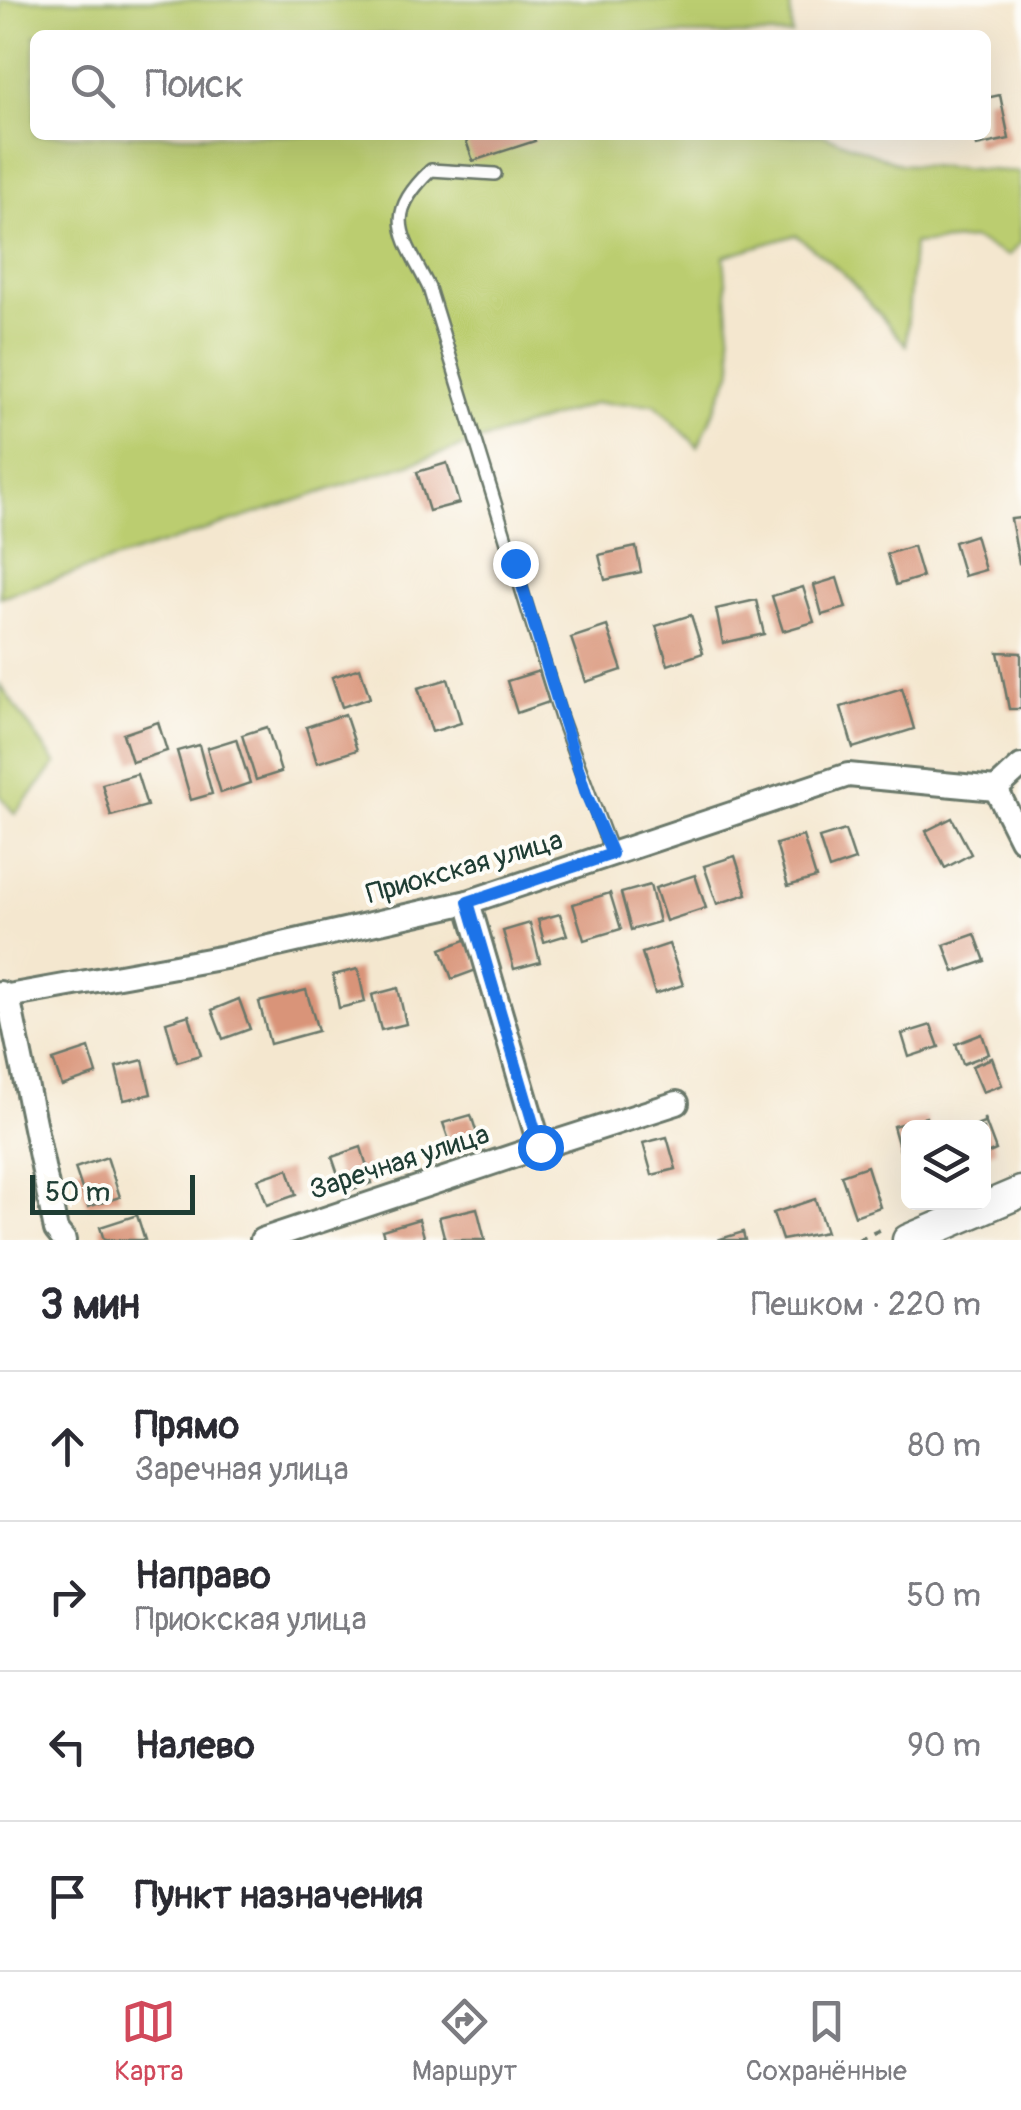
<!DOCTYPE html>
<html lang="ru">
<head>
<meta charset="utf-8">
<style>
	:root { --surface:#fff; --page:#f7f7f7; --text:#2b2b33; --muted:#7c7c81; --line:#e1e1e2; --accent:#d1495b }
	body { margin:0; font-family:Pangolin,sans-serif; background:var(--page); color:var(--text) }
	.controls { position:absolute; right:30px; bottom:30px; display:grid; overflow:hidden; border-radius:15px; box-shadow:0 10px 40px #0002 }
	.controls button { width:90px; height:90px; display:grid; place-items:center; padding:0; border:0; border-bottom:2px solid var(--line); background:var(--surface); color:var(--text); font:50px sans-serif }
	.scale { position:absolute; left:30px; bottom:25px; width:165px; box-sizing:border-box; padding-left:10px; border:5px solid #1f3d34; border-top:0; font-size:28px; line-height:35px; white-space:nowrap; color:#1f3d34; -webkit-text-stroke:8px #fdfcf7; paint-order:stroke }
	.stop { position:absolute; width:30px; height:30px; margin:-22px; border:8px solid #1a73e8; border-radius:50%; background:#fff }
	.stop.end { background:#1a73e8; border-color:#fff; box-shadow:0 2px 10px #0008 }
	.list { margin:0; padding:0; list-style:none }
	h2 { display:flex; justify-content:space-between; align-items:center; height:130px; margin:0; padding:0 40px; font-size:42px }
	h2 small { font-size:32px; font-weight:400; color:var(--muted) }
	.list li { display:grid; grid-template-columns:65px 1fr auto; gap:30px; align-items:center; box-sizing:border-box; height:150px; padding:0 40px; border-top:2px solid var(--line) }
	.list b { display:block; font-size:38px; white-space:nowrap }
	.list p { margin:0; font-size:32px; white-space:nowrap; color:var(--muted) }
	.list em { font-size:32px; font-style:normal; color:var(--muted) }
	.icon { flex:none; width:55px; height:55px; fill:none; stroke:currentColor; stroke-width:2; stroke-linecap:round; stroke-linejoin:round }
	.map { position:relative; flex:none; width:1021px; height:1240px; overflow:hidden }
	.search { position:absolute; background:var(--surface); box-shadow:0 10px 40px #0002; left:30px; right:30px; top:30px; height:110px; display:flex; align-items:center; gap:25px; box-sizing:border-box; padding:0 35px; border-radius:15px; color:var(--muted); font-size:38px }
	.sheet { height:730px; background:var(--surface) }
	nav { display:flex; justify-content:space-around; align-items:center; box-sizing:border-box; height:140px; border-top:2px solid var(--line); background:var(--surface); font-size:28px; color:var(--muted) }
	nav a { display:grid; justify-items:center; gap:5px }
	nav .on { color:var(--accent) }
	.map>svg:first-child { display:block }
</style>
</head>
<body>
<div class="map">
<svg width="1021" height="1240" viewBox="0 0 1021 1240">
	<rect width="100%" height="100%" fill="#fdfcf7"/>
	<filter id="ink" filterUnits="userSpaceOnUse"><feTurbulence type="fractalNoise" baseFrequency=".01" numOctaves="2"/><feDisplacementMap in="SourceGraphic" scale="20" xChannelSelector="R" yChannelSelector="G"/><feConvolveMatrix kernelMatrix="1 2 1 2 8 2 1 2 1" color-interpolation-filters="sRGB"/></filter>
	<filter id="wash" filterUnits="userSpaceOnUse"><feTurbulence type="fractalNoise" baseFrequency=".0048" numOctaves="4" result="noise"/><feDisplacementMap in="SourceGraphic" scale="40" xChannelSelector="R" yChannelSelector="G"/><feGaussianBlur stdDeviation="2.25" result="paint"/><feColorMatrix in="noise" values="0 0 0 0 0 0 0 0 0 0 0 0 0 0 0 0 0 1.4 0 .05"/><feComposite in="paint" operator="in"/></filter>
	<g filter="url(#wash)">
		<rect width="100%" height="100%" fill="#f4e7cf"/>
		<g fill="#bbcd70" stroke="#6d8552" stroke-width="2.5">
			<path d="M0 0H790L792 35H35V135H824L900 164 1019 172 1021 242 1008 256 973 239 913 244 906 345 843 273 796 235 724 256 733 368 698 447 655 404 596 403 0 597Z"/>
			<path d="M0 685 56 764 15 814 0 796Z"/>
		</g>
		<g id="blocks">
			<g fill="#d99479">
				<path d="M1000 95 1009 139 976 146 974 135H986V98Z"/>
				<path d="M464 135H533L535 141 473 161Z"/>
				<path d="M447 463 459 503 429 511 417 472Z"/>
				<path d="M1021 518V562L1019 563 1011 519Z"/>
				<path d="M975 535 985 570 964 576 954 542Z"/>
				<path d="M913 546 922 577 896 585 887 554Z"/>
				<path d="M636 547 641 572 605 580 599 555Z"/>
				<path d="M837 578 846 608 822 615 814 585Z"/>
				<path d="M803 587 814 622 783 631 772 596Z"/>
				<path d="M756 600 764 634 723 643 716 609Z"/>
				<path d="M691 615 703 653 668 665 656 626Z"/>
				<path d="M607 626 622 670 586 682 571 638Z"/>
				<path d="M998 652 1021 653V709H1009Z"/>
				<path d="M360 668 370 698 342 707 332 677Z"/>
				<path d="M539 671 549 702 517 713 507 681Z"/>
				<path d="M448 679 461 723 432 732 418 688Z"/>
				<path d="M902 688 914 729 853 748 841 707Z"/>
				<path d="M345 714 357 750 317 763 306 727Z"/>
				<path d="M158 722 167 751 132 762 123 734Z"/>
				<path d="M267 727 281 772 256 780 242 735Z"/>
				<path d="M236 739 250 783 221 793 207 748Z"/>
				<path d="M199 745 212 794 191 800 177 751Z"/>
				<path d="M137 774 147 806 111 816 102 784Z"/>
				<path d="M952 818 971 854 945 868 926 831Z"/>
				<path d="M845 830 855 860 829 869 819 838Z"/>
				<path d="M803 836 816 878 788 886 776 844Z"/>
				<path d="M735 856 747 894 717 904 704 866Z"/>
				<path d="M695 875 706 908 666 921 655 888Z"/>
				<path d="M650 885 659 922 631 930 621 893Z"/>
				<path d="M610 893 621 929 584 940 573 904Z"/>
				<path d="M560 914 567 935 544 942 538 920Z"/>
				<path d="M530 923 540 962 514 969 503 931Z"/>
				<path d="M975 934 985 961 954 972 944 945Z"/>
				<path d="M468 939 479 969 452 979 441 949Z"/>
				<path d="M669 944 683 985 655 994 642 953Z"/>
				<path d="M358 969 365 1002 339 1008 333 975Z"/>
				<path d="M398 988 406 1024 381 1030 372 995Z"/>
				<path d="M306 990 318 1031 270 1044 259 1002Z"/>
				<path d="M239 999 250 1029 223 1039 212 1010Z"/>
				<path d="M189 1015 201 1055 177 1062 166 1022Z"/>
				<path d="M931 1025 939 1047 909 1057 902 1034Z"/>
				<path d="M982 1034 989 1054 963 1064 956 1044Z"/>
				<path d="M89 1048 97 1074 62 1086 53 1060Z"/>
				<path d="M992 1058 1002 1085 983 1092 972 1066Z"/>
				<path d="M143 1060 151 1094 124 1100 116 1067Z"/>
				<path d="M471 1115 480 1143 453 1152 443 1123Z"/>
				<path d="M926 1117 929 1128H908V1164L904 1165 893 1126Z"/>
				<path d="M984 1118 996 1150 984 1155V1128L973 1127 984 1123Z"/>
				<path d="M667 1137 676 1169 652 1175 643 1143Z"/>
				<path d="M361 1147 372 1183 344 1192 332 1157Z"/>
				<path d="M107 1157 120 1197 88 1207 75 1168Z"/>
				<path d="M867 1166 880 1207 855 1216 841 1175Z"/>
				<path d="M288 1169 296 1195 267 1205 258 1179Z"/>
				<path d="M815 1199 826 1232 782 1240 773 1213Z"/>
				<path d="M477 1208 485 1240H445L439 1217Z"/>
				<path d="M137 1215 145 1240H104L100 1227Z"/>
				<path d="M419 1219 425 1240H385L382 1230Z"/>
				<path d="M743 1232 745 1240H721L720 1239Z"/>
			</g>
		</g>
	</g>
	<g filter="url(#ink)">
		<use href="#blocks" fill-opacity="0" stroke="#6a786a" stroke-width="2.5"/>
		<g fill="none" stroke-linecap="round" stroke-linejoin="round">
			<g stroke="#6a786a" stroke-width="16">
				<path id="service" d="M495 174 431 170C382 217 402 234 429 288L561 718 612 854"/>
			</g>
			<g stroke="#6a786a" stroke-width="28">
				<g id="minor">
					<path d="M996 789 1021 839"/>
					<path d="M996 789 1021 766"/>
					<path d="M0 993 8 996 225 957 468 902 848 775 996 789"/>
					<path d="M8 996 56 1230 64 1240"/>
					<path d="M540 1147 677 1103"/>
					<path d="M262 1240 540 1147 468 902"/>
				</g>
			</g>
			<g stroke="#6a786a" stroke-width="35">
				<path id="tertiary" d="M908 1240 1021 1192"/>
			</g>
			<path stroke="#6a786a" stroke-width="4" stroke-dasharray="8 8" stroke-linecap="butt" d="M858 1240 884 1228"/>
			<use href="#service" stroke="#fff" stroke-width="11"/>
			<use href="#minor" stroke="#fff" stroke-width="22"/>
			<use href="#tertiary" stroke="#fff" stroke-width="30"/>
		</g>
	</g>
	<g fill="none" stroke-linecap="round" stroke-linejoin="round" filter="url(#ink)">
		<path stroke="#1a73e8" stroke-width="12" d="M515 563 586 794 612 854 468 902 540 1147"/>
	</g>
	<g text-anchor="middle" stroke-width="8" stroke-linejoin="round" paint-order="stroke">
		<g font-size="28" fill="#1f3d34" stroke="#fdfcf7">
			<text transform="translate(464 866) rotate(-16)" y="10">Приокская улица</text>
			<text transform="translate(399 1161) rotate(-18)" y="10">Заречная улица</text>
		</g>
	</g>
</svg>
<div class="controls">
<button><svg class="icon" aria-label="layers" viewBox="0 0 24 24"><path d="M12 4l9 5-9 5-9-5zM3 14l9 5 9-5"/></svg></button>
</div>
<div class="scale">50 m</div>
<div class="stop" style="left:540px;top:1147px"></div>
<div class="stop end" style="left:515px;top:563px"></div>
<div class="search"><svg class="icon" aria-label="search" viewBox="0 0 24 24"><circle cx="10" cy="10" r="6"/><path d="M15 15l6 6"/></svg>Поиск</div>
</div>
<section class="sheet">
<h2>3 мин<small>Пешком · 220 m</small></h2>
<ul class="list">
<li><svg class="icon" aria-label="ahead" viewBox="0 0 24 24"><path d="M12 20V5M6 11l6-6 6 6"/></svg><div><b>Прямо</b><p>Заречная улица</p></div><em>80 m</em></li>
<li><svg class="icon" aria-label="right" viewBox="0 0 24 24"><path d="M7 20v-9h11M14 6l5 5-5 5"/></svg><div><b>Направо</b><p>Приокская улица</p></div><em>50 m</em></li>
<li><svg class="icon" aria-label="left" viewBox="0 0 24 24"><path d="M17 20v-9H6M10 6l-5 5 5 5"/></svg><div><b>Налево</b></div><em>90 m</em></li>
<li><svg class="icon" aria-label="arrive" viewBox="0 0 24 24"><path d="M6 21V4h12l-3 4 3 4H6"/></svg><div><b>Пункт назначения</b></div></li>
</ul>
</section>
<nav>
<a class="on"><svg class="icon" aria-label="map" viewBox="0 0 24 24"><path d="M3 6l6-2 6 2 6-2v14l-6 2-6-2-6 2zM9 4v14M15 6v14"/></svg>Карта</a>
<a><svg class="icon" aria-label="directions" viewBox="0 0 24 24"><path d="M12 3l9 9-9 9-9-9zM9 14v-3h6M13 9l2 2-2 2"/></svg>Маршрут</a>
<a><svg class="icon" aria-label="saved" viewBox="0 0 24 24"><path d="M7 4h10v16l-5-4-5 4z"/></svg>Сохранённые</a>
</nav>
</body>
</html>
